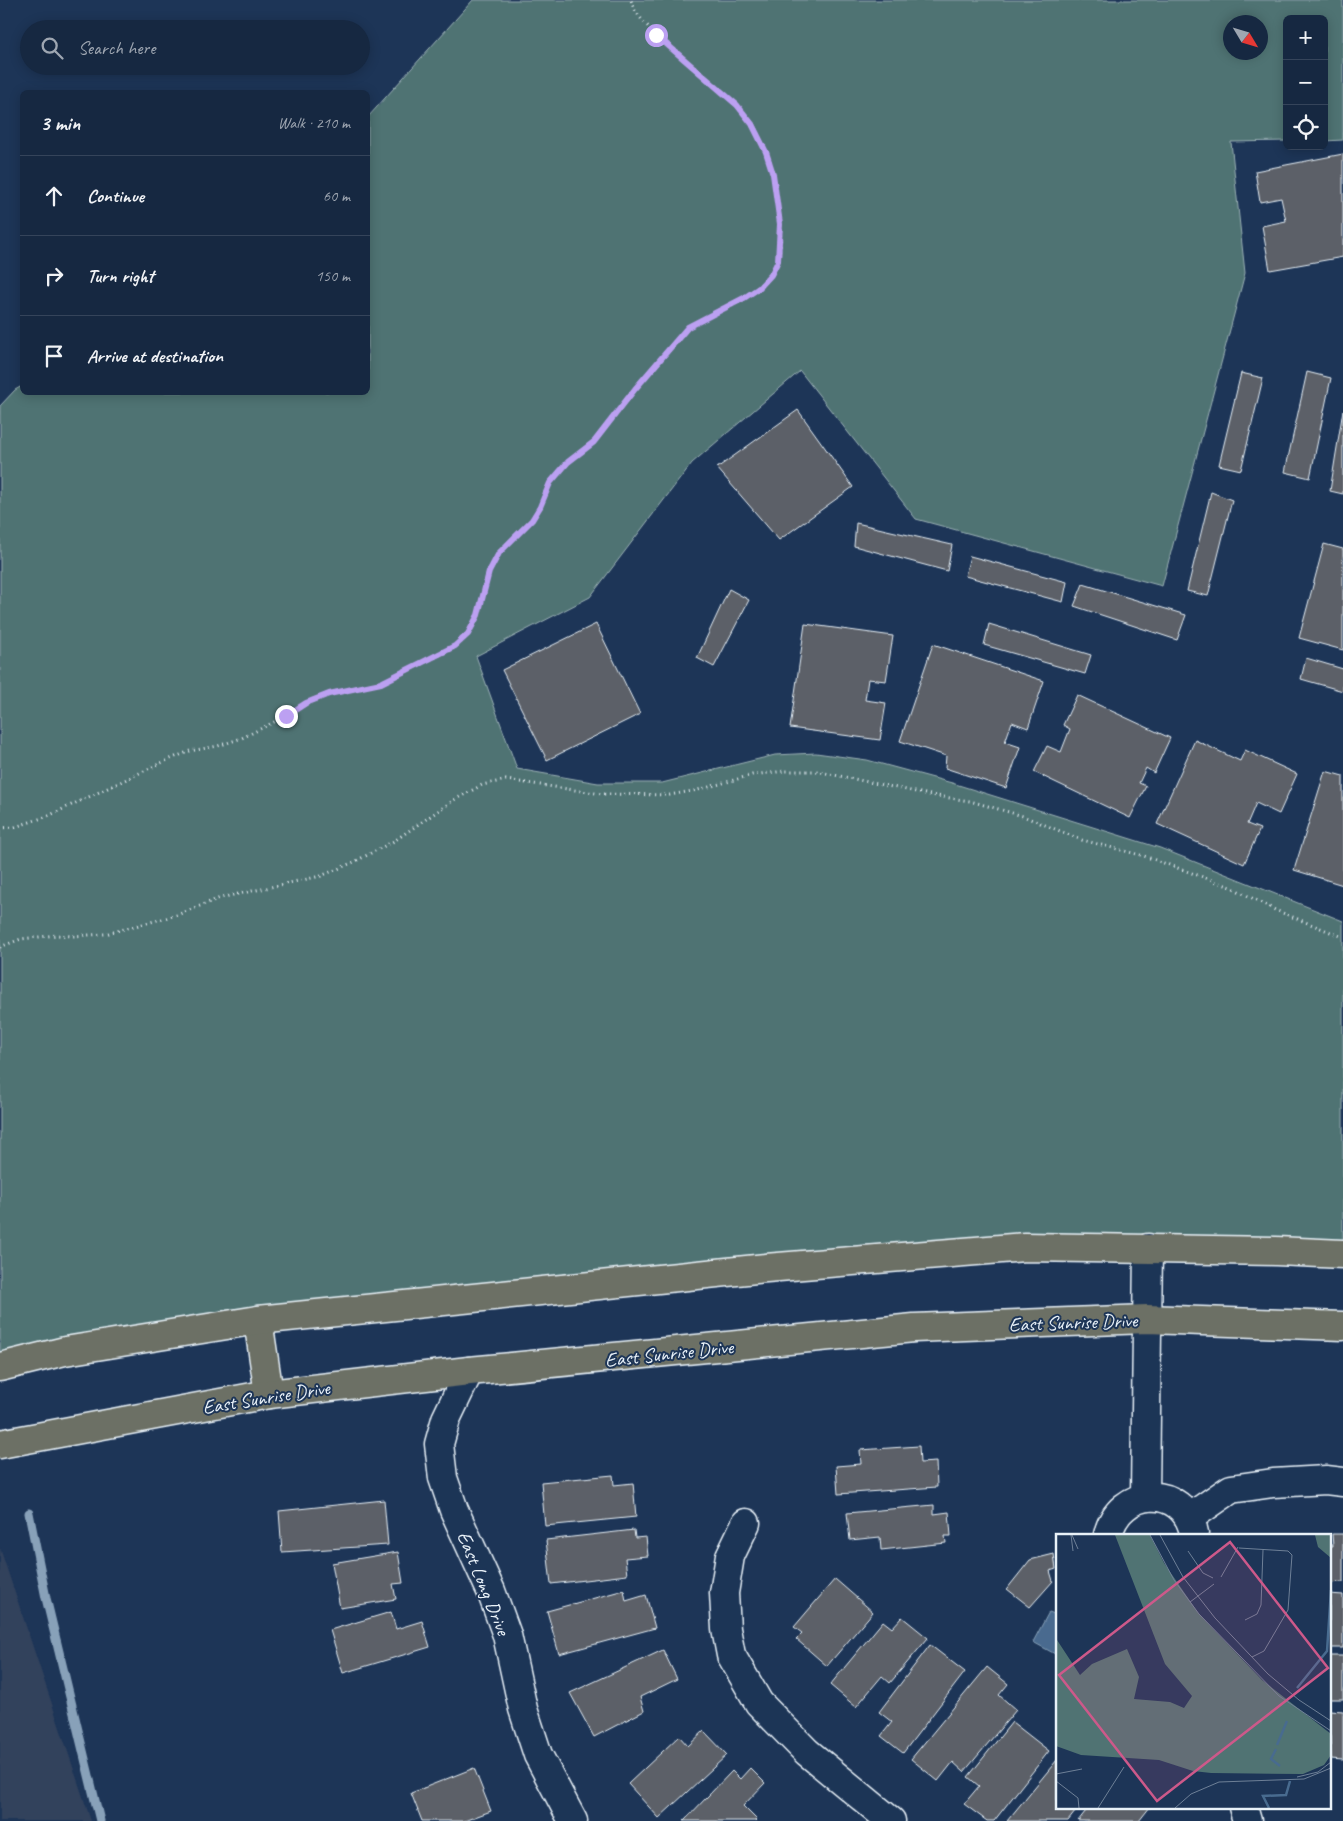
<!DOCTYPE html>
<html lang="en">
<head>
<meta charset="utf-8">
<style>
	:root { --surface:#162841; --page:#23344c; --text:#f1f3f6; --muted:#9ea6b1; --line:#35445a }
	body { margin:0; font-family:Caveat,sans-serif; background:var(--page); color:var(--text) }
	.controls { position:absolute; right:15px; top:15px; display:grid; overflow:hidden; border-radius:8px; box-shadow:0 2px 12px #0003 }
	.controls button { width:45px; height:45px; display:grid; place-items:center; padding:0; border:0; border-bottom:1px solid var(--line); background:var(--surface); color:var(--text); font:25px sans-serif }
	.compass { position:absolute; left:1223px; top:15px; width:45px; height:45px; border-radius:50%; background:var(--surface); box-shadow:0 2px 12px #0003; rotate:128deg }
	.stop { position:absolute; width:15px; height:15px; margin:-11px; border:4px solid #bca0f2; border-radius:50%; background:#fff }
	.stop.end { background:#bca0f2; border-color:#fff; box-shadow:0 1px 5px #0008 }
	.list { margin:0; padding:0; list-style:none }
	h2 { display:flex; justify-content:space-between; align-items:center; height:65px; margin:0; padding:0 20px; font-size:21px }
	h2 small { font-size:16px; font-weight:400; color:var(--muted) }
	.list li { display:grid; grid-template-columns:32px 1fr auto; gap:15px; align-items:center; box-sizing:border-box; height:80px; padding:0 20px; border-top:1px solid var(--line) }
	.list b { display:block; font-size:19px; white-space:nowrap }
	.list em { font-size:16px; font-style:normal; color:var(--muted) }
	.icon { flex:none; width:28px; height:28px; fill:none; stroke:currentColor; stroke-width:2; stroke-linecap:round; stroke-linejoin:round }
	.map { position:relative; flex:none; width:1343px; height:1821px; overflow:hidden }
	.search { position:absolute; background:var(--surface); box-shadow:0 2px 12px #0003; left:20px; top:20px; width:350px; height:55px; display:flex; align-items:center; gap:12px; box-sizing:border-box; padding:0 18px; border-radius:28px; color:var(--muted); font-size:19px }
	.panel { position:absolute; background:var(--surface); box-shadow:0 2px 12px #0003; left:20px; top:90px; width:350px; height:305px; border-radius:8px }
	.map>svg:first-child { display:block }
</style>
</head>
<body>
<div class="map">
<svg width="1343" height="1821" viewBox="0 0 1343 1821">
	<rect width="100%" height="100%" fill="#1d3557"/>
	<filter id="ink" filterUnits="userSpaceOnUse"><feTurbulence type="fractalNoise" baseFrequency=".02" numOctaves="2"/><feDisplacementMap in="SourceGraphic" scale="10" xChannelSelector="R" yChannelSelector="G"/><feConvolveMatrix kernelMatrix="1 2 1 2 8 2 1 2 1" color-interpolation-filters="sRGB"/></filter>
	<g filter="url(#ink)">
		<path fill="#30425c" d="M0 1548 91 1821H0Z"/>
		<path fill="#507373" stroke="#9cb2b6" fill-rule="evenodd" d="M473 0H1343V140L1324 141V19H1287V141L1231 142 1245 273 1162 586 916 519 800 371 692 463 590 597 476 656 517 769 598 783H662L775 755 816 753 867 760 952 783 1160 848 1343 921V1254L1276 1251 766 1268 0 1367V406L15 390 22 386V392H368V117ZM1230 22H1260V52H1230Z"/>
		<path fill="#486b8f" stroke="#88a1b9" d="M1049 1612 1057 1615V1655L1033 1642Z"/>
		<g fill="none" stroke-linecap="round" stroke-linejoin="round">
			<path stroke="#88a1b9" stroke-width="9" d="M29 1513 46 1598 100 1821"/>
		</g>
		<g fill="#5c6067" stroke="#e8f1f8">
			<path d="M1343 154V257L1270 270 1262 226 1286 221 1281 198 1260 202 1255 171Z"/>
			<path d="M1307 372 1331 378 1310 478 1285 472Z"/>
			<path d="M1241 373 1263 378 1241 470 1219 465Z"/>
			<path d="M798 410 853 487 779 540 717 468Z"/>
			<path d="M1343 410V494L1330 491Z"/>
			<path d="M1211 492 1232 500 1208 596 1187 591Z"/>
			<path d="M856 523 952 545 947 571 854 546Z"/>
			<path d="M1324 544 1343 549V650L1299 638Z"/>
			<path d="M970 556 1067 582 1063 602 965 576Z"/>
			<path d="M1083 584 1186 615 1177 640 1074 606Z"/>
			<path d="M729 589 749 600 714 667 697 658Z"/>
			<path d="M596 624 640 714 547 760 502 670Z"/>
			<path d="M805 624 893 636 886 681 868 679 865 700 886 703 880 740 790 728Z"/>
			<path d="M989 624 1091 655 1085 674 984 645Z"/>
			<path d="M933 644 1044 681 1028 728 1012 722 1005 742 1020 747 1006 788 945 768 946 756 900 741Z"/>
			<path d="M1306 658 1343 669V691L1301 679Z"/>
			<path d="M1077 695 1170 738 1154 773 1146 768 1139 783 1146 786 1130 818 1034 772 1047 746 1061 752 1070 729 1063 725Z"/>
			<path d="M1195 740 1240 761 1245 750 1297 774 1279 814 1256 803 1247 824 1260 829 1244 864 1157 824Z"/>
			<path d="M1325 771 1343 776V885L1294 870Z"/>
			<path d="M919 1446 920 1463 936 1462 937 1487 838 1494 836 1466 861 1464 860 1450Z"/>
			<path d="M613 1475 614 1485 633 1483 636 1517 545 1526 541 1482Z"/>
			<path d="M384 1500 388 1545 282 1552 279 1511Z"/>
			<path d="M934 1505V1514L949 1512 951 1536H945L946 1543 881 1550 880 1537 850 1540 847 1513Z"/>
			<path d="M634 1530 635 1538 646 1537 648 1556 625 1558 627 1575 551 1584 546 1540Z"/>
			<path d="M1332 1534H1343V1582L1329 1583V1546H1333Z"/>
			<path d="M398 1552 403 1583 393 1584 396 1599 340 1608 332 1563Z"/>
			<path d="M1054 1554 1056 1569 1050 1571 1053 1581 1030 1607 1007 1589 1030 1560Z"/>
			<path d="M835 1579 873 1612 827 1666 796 1639 802 1633 794 1627Z"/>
			<path d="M624 1590 626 1601 646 1595 655 1628 559 1654 547 1611Z"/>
			<path d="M1329 1594 1343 1595V1648H1329Z"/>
			<path d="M391 1612 396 1629 422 1621 430 1647 343 1673 330 1630Z"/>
			<path d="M902 1617 928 1638 890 1683 882 1676 856 1707 830 1685 883 1621 892 1628Z"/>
			<path d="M930 1645 965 1672 903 1753 881 1736 892 1722 879 1712Z"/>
			<path d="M663 1650 677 1679 640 1697 644 1711 594 1737 570 1693Z"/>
			<rect x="1329" y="1656" width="14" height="43"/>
			<path d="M987 1667 1008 1684 999 1695 1016 1710 964 1772 953 1762 938 1781 911 1759Z"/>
			<path d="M1329 1710 1343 1711V1760L1331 1759Z"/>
			<path d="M1012 1722 1049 1751 994 1821H987L964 1804 979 1786 968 1777Z"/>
			<path d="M704 1731 727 1755 659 1818 628 1784 679 1736 688 1746Z"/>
			<path d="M1057 1760V1807H1079L1068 1821H1007Z"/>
			<path d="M474 1768 491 1811 464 1821H422L411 1793Z"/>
			<path d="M750 1768 765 1783 743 1806 757 1820 756 1821H684L732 1771 740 1779Z"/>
			<path d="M1089 1807H1150L1139 1821H1078Z"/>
		</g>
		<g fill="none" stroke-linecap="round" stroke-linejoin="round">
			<g stroke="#e8f1f8" stroke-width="31">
				<g id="minor">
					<path d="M469 1371 446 1419 439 1444 443 1478 454 1510 491 1591 507 1635 523 1709 538 1755 573 1821"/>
					<path d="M1145 1496 1148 1248"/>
					<path d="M1189 1518 1231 1489 1273 1483 1326 1480 1343 1482"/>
					<path d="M746 1523 730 1556 724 1593 726 1629 731 1655 759 1703 807 1752 891 1821"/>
					<path d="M1108 1535C1119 1486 1184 1483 1194 1533"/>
					<path d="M1243 1807 1247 1821"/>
				</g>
			</g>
			<g stroke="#e8f1f8" stroke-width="31">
				<g id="major">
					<path d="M258 1320 269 1394"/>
					<path d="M0 1367 65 1351 258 1320 766 1268 1025 1247 1276 1251 1343 1254"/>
					<path d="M0 1444 269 1394 469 1371 914 1328 1147 1319 1343 1326"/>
				</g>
			</g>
			<g stroke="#e8f1f8" stroke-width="3" stroke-dasharray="1 4" stroke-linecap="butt">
				<path d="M0 828 15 827 48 816 163 762 190 751 218 746 242 738 286 716 306 703 329 694 381 683 455 647 468 634 478 615 489 572 499 553 532 520 540 507 550 483 568 462 594 442 635 389 688 327 744 298 759 287 771 275 778 261 780 244V224L777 201 773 174 766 152 752 124 737 105 656 35 642 20 634 9 631 0"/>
				<path d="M0 947 21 939 57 935 73 936 105 934 177 915 220 898 321 876 354 862 394 841 454 800 482 785 506 780 602 794 670 795 698 790 752 775 785 771H816L930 795 970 801 1023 816 1082 840 1144 856 1231 887 1275 910 1343 937"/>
			</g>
			<use href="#minor" stroke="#1d3557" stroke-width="28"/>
			<use href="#major" stroke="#6c7065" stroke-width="28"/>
		</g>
	</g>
	<g fill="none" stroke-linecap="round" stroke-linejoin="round" filter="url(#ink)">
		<path stroke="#bca0f2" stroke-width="6" d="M286 716 306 703 329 694 381 683 455 646 468 634 478 615 489 572 499 553 532 520 540 507 550 483 568 462 594 442 635 389 688 327 744 298 759 288 771 275 778 261 780 224 773 174 766 152 752 124 737 105 656 35"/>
	</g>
	<g text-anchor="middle" stroke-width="4" stroke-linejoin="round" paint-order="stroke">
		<g font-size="20" fill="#e8f1f8" stroke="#1d3557">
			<text transform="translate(1073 1322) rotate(-2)" y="7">East Sunrise Drive</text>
			<text transform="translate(669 1353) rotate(-6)" y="7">East Sunrise Drive</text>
			<text transform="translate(266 1397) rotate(-9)" y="7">East Sunrise Drive</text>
			<text transform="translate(484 1583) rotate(68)" y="7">East Long Drive</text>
		</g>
	</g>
	<g transform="translate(1056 1534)">
		<rect width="275" height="275" fill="#1d3557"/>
		<path d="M59 1H94L108 29 143 80 206 146 275 200V221L268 231 247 240 155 239 137 237 103 226 25 221 0 212 1 106 24 141 36 130 71 115 83 143 78 165 114 168 128 174 136 162 109 130ZM259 1H275V24L262 13Z" fill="#507373"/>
		<path fill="none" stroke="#486b8f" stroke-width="2.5" d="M241 154 271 117 275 56M221 211 231 187M220 215 215 225 224 232M213 274 207 262 230 261 234 247"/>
		<path fill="none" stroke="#6e8097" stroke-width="1" d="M15 1 17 17M16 1 22 15M94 1 118 46 143 80 223 162 275 197M104 1 127 43 159 84 212 140 243 166 275 187M183 14 232 17 236 21 232 76 208 117 196 123M132 17 147 39 157 44M165 43 182 13M134 68 158 50M189 86 201 80 205 71 207 16M0 240 26 235M241 243 262 238 275 228M0 247 22 264 23 274M42 274 68 233M119 274 135 260 163 248 248 245 275 234"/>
		<path fill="#cd598a" fill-opacity="0.15" stroke="#cd598a" stroke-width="2.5" d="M174 8 272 134 101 267 3 141Z"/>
		<rect width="275" height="275" fill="none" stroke="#e8f1f8" stroke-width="2.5"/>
	</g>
</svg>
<div class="controls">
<button>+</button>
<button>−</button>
<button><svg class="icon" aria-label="locate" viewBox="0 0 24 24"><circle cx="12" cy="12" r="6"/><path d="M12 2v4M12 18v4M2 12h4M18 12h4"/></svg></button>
</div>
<svg class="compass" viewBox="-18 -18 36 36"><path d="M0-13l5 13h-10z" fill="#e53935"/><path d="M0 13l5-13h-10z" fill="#9ea6b1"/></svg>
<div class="stop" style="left:656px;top:35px"></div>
<div class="stop end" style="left:286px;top:716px"></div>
<div class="search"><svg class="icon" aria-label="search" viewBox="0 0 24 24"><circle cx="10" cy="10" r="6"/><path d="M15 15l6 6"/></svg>Search here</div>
<section class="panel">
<h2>3 min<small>Walk · 210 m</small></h2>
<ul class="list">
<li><svg class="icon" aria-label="ahead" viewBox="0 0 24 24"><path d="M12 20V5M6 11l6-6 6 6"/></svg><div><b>Continue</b></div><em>60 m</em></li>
<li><svg class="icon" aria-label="right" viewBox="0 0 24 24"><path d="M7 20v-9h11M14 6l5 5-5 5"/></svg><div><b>Turn right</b></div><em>150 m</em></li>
<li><svg class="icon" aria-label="arrive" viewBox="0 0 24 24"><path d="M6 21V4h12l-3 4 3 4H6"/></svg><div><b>Arrive at destination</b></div></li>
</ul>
</section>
</div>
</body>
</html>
